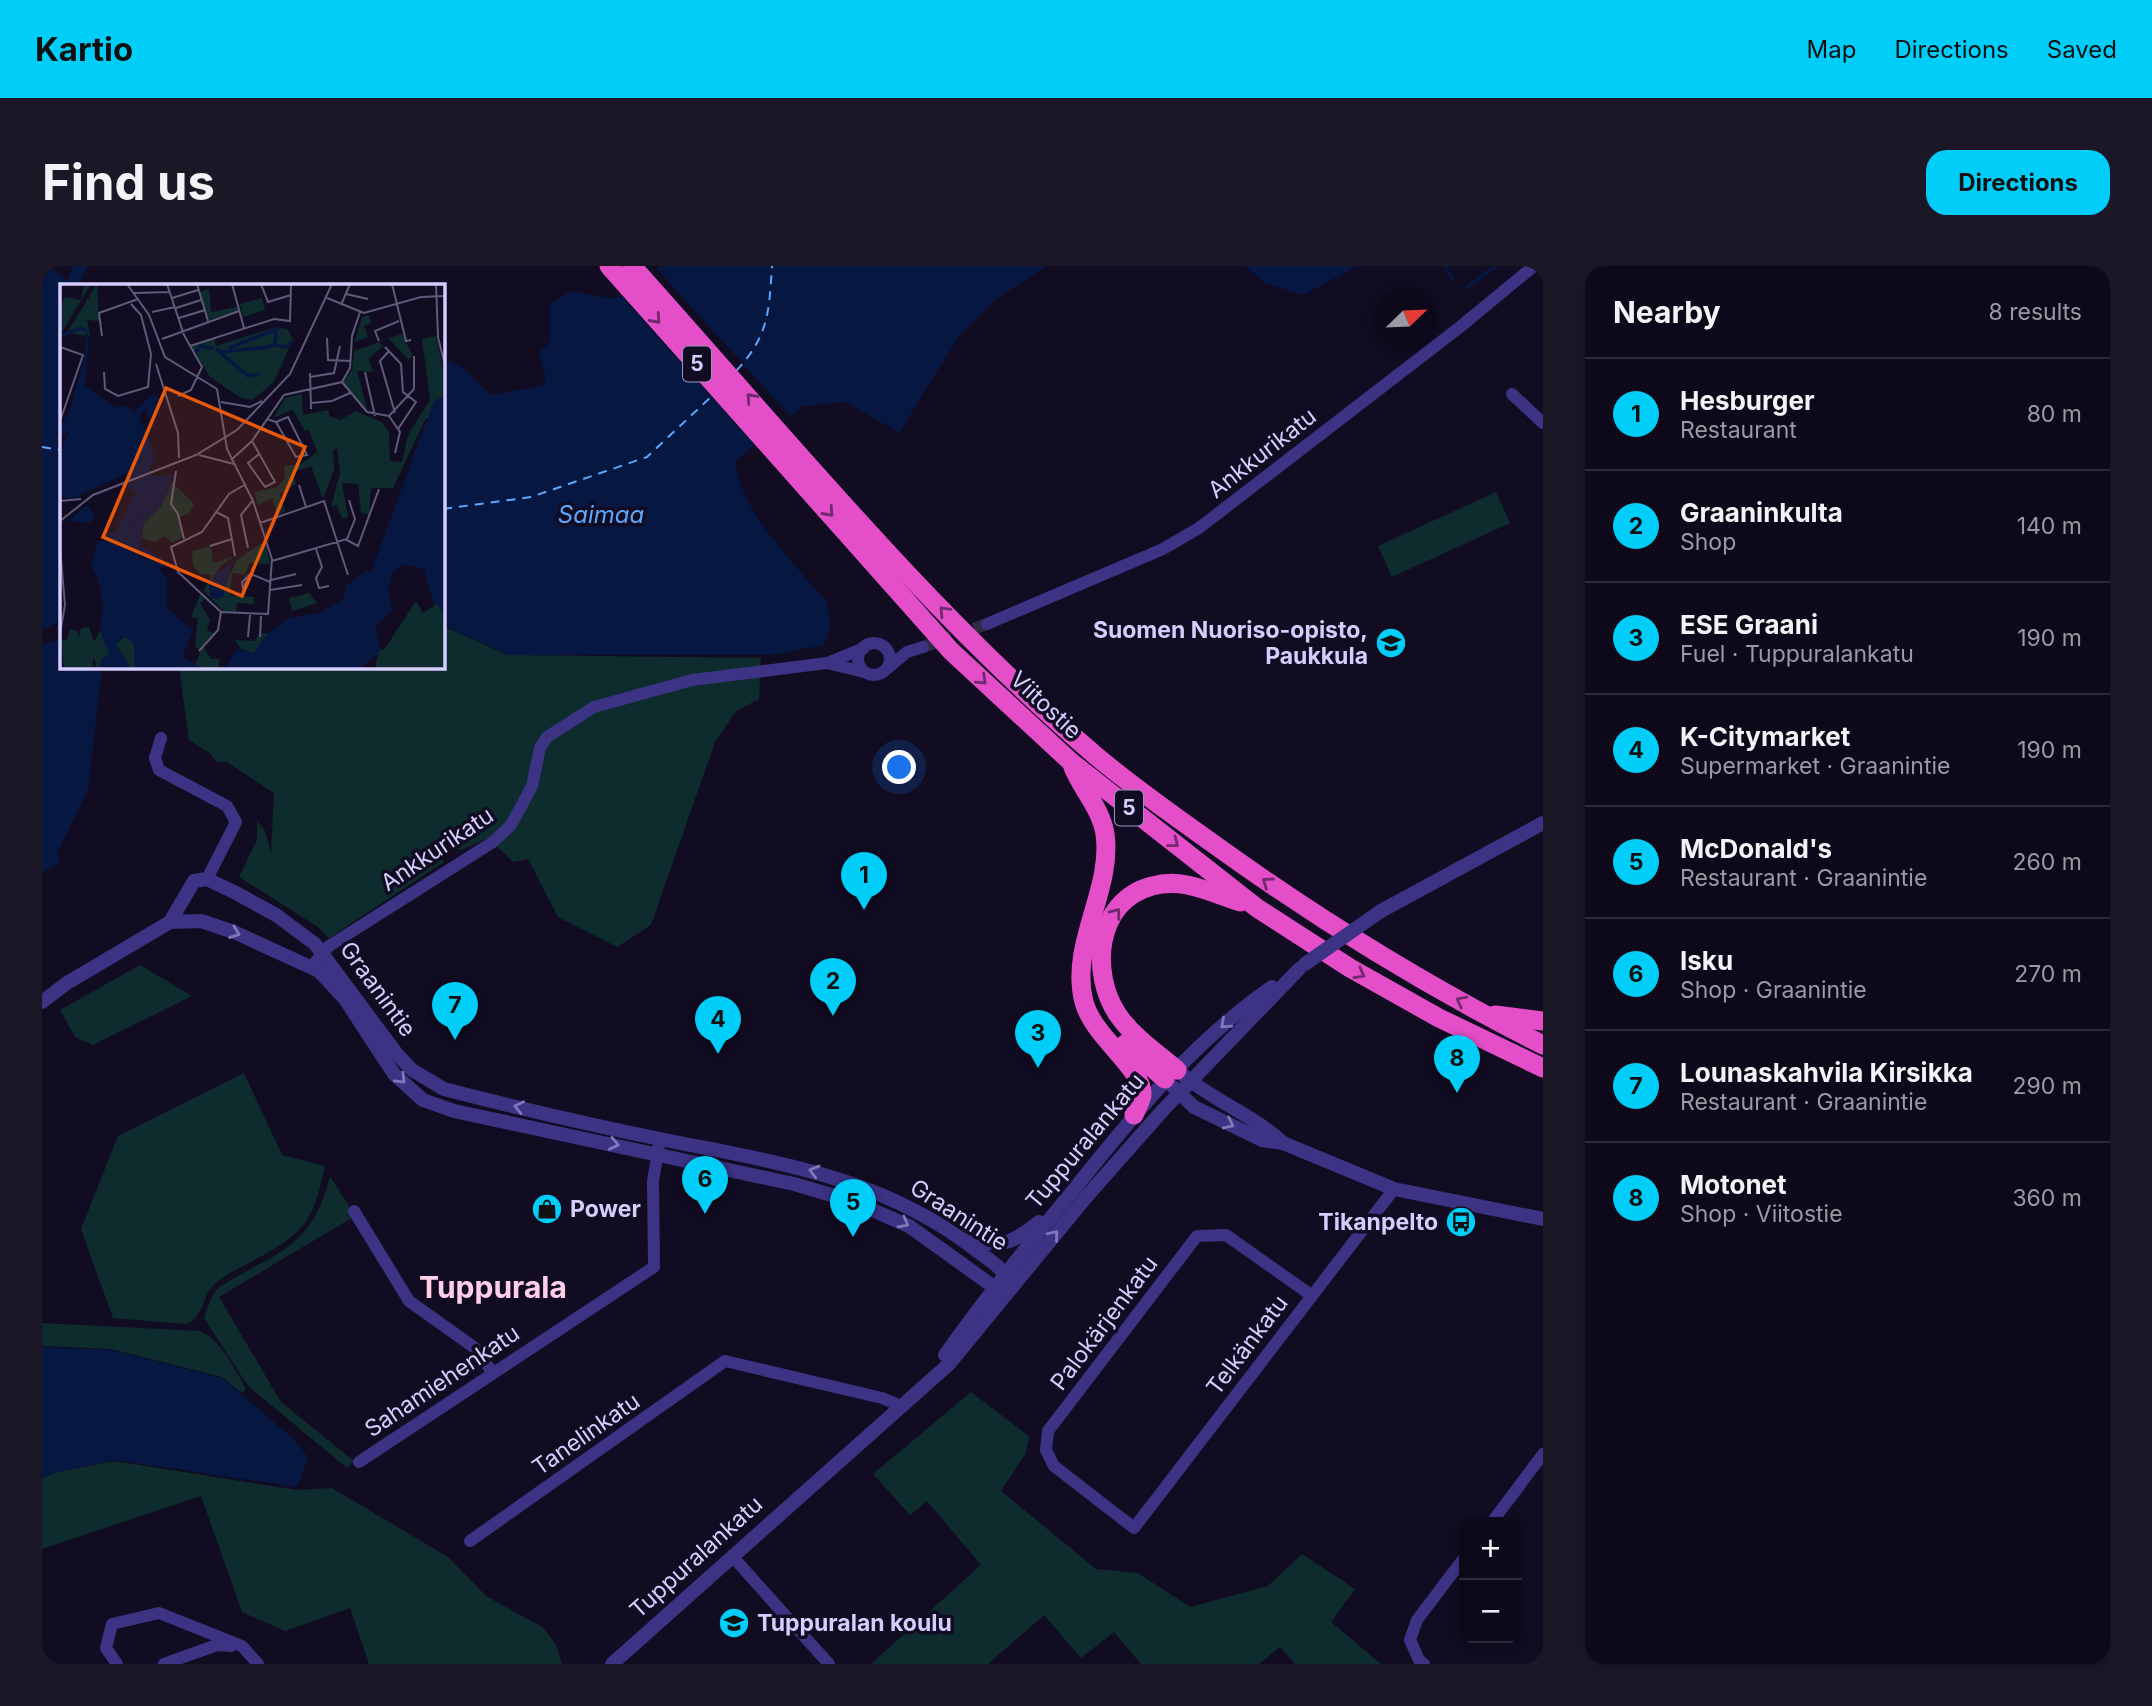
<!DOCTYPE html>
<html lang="en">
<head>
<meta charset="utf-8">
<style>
	:root { --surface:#0d091a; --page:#1b1727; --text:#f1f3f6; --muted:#9a9aa2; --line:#2d2a39; --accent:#00cdf8 }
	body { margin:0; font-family:Inter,sans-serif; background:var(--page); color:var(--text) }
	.controls { position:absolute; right:21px; bottom:21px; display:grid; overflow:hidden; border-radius:14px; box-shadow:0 4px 10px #0003 }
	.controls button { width:63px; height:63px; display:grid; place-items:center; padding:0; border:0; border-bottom:2px solid var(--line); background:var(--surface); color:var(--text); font:35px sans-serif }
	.compass { position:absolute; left:1333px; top:21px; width:63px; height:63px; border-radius:50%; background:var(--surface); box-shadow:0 4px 10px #0003; rotate:67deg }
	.you { position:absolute; left:858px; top:502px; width:24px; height:24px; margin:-18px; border:5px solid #fff; border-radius:50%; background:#1a73e8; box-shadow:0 0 0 10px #1a73e833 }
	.badge { display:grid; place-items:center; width:46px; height:46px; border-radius:50%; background:var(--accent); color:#111; font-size:23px; font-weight:700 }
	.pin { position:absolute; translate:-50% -58px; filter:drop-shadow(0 2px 4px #0008) }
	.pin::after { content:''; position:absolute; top:37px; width:24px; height:21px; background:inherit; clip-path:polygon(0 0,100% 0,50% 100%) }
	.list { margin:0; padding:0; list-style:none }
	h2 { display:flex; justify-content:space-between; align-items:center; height:91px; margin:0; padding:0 28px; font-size:30px }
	h2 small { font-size:23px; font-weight:400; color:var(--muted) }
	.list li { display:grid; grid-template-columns:46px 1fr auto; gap:21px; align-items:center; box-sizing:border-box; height:112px; padding:0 28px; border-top:2px solid var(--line) }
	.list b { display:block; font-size:26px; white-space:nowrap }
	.list p { margin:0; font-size:23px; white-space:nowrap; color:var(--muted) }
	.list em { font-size:23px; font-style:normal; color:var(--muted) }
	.map { position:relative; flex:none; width:1501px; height:1398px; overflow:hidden; border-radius:21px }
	header { display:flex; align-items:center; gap:42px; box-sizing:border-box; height:98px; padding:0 35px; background:var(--accent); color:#111 }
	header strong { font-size:33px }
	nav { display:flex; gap:38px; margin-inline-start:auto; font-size:24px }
	.intro { display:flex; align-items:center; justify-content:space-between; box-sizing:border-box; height:168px; padding:0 42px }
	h1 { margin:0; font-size:49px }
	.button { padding:18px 32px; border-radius:21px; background:var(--accent); color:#111; font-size:24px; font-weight:700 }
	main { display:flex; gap:42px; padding:0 42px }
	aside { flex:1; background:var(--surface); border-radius:21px; box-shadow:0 4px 10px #0003 }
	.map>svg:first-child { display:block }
</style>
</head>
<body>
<header>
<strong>Kartio</strong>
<nav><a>Map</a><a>Directions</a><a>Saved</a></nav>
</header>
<div class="intro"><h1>Find us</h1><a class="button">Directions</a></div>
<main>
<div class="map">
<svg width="1501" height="1398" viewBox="0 0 1501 1398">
	<rect width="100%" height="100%" fill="#110c22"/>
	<g fill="#0e2c2d">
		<path d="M1454 226 1468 257 1350 311 1336 280Z"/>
		<path d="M401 360 466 389 719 392 717 433 694 445 673 476 609 659 575 681 516 651 486 593 471 596 446 572 419 584 396 579 402 596 287 672 276 661 197 611 215 574V554L223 565 229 587 232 527 185 496H174L169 488 147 474 137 401H401Z"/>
		<path d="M98 699 150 730 51 779 33 771 18 744Z"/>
		<path d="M202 807 240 889 283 900C270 960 261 968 207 997 196 1003 180 1010 171 1020 159 1033 162 1051 144 1058L71 1052 39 963 76 870Z"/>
		<path d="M288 910 313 950 177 1031 239 1136 312 1195 305 1202 206 1120 162 1052 170 1030 176 1022C233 986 271 983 288 910Z"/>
		<path d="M0 1057 158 1065C181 1076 192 1102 204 1123L200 1127 180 1111 69 1083 0 1080Z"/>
		<path d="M929 1126 987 1170 984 1187 959 1225 1054 1303 1096 1307 1148 1341 1226 1320 1260 1288 1313 1323 1289 1356 1339 1398H1253L1238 1381 1217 1398H1099L1072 1366 1039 1392 1002 1349 946 1398H829L939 1299 885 1235 868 1249 831 1208Z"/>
		<path d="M72 1195 255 1224 290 1222 406 1291 444 1330 502 1362 514 1379 520 1398H327L308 1342 243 1365 200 1346 159 1230 0 1283V1212L16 1206Z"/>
	</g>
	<g fill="#061742">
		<path d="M0 0H8L25 15 31 0H46L36 19H19V355L0 364Z"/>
		<path d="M618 0H1005L954 33 917 70 857 167 804 136 761 140 693 195C697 244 753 298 784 335 789 350 790 364 782 379L729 389H467L401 359V92L420 101 449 129 500 120 504 112 497 86 508 77V38L529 25 572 33Z"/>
		<path d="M1204 0H1315L1262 29 1222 17Z"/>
		<path d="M16 373 19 378V401H60L46 524 15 587 18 597 0 606V379Z"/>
		<path d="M0 1081 69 1084 180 1112 252 1173 266 1191 255 1221 73 1194 16 1206 0 1212Z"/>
	</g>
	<path fill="#110c22" d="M612 0 749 151 715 181 576 26Z"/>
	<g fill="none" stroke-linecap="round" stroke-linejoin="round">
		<g stroke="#061742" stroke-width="3.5">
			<path d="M1403 0 1411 14"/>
			<path d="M1425 21 1453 0"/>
		</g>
		<g stroke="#5ba7ff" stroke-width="2" stroke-dasharray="9 7" stroke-linecap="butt">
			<path d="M694 105C727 70 727 45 730 0"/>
			<path d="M0 181 19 184"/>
			<path d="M401 243 489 231 605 191 671 129"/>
		</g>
		<path stroke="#2f2943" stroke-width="12" stroke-dasharray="12 6" stroke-linecap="butt" d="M881 381 945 358"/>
		<g stroke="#3c3385" stroke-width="12">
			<path d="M1470 128 1501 157"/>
			<path d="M945 358 1121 283 1157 262 1418 61 1492 0"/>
			<circle cx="832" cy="393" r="16"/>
			<path d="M785 397 822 382"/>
			<path d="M846 402 865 386 881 381"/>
			<path d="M119 472 113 492 117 504 185 540 194 556 165 613"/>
			<path d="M270 700 287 680 451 576 469 559 481 537 490 520 498 482 505 471 552 441 650 414 785 397 822 406"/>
			<path d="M312 945 367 1035 433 1082 451 1107"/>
			<path d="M1269 1029 1184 969 1155 970 1006 1165 1004 1184 1012 1200 1092 1262 1352 923"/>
			<path d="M317 1196 612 1001 611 915 617 879"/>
			<path d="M1450 1256 1501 1188"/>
			<path d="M428 1275 683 1095 840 1132 859 1140"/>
			<path d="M690 1290 787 1398"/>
			<path d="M75 1398 64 1382 70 1358 117 1347 200 1380 216 1398"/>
			<path d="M122 1398 175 1379 189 1380"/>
			<path d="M1382 1398 1377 1394 1368 1374 1375 1354 1422 1292"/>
		</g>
		<g stroke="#3c3385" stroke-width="14">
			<path d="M1339 645 1501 557"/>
			<path d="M128 656 152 615 165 613 194 627 234 649 273 678 354 787 370 804 402 823C475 842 549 859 623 874 736 897 841 911 934 984 949 995 964 1003 968 1022"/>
			<path d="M0 736 25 717 128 656 159 655 192 666 277 705 303 733 352 808 381 834 412 845 752 918 810 935 867 960 952 1021 968 1022"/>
			<path d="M1141 809C1172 835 1211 849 1240 876"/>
			<path d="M1131 821 1152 841 1220 874 1241 877 1352 923 1501 953"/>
			<path d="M923 974C961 980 967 980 997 956"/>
			<path d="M903 1089C944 1031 989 976 1034 921 1093 847 1152 775 1230 721"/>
			<path d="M570 1398 907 1098 1045 930 1122 843 1257 703"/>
		</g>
		<g stroke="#e54ec9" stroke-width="19">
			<path d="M567 0 909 385 1029 496 1215 642 1308 702 1397 752 1501 802"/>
			<path d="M590 0C740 167 883 343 1053 489 1093 523 1137 553 1180 584 1282 657 1388 722 1501 779"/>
			<path d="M1031 501C1040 524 1059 542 1063 568 1071 624 1027 679 1042 736 1051 771 1102 803 1100 829 1099 835 1095 842 1092 849"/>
			<path d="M1453 749 1501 755"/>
			<path d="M1083 778 1123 813"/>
			<path d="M1135 804C1115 787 1091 771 1076 749 1048 708 1053 635 1110 620 1141 611 1169 627 1198 636"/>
		</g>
		<path stroke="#3c3385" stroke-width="14" d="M1263 698 1339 645"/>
	</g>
	<defs><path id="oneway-chevron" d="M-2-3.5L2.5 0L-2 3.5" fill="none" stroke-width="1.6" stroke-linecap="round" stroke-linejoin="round" transform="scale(1.75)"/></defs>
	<g stroke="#702a6d">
		<use href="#oneway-chevron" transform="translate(614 53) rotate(48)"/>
		<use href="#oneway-chevron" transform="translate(709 132) rotate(-132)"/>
		<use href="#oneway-chevron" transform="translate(787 246) rotate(48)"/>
		<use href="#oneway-chevron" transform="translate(902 345) rotate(-134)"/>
		<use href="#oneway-chevron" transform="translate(940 414) rotate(43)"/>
		<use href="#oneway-chevron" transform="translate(1132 577) rotate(38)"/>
		<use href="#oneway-chevron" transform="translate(1225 616) rotate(-145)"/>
		<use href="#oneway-chevron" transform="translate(1074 647) rotate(-53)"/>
		<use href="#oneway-chevron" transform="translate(1318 708) rotate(29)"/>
		<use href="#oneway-chevron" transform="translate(1419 735) rotate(-152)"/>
	</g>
	<g stroke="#8178bc">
		<use href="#oneway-chevron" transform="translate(193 667) rotate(21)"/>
		<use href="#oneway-chevron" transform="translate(1183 758) rotate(138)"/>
		<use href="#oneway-chevron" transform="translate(359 813) rotate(45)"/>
		<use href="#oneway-chevron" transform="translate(477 841) rotate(-168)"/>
		<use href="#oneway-chevron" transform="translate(1187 858) rotate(26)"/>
		<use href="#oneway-chevron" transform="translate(572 878) rotate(12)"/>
		<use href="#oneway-chevron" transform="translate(772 905) rotate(-164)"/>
		<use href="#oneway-chevron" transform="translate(862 957) rotate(28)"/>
		<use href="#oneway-chevron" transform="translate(1012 969) rotate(-50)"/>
	</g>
	<defs>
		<g id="school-disc" transform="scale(1.575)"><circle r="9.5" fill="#00cdf8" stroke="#110c22"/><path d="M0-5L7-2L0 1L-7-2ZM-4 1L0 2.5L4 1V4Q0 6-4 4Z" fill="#111"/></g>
		<g id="shop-disc" transform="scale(1.575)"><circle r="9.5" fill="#00cdf8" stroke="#110c22"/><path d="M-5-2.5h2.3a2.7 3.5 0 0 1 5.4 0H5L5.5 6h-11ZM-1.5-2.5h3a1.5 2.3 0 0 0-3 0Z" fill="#111"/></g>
		<g id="bus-disc" transform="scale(1.575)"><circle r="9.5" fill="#00cdf8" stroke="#110c22"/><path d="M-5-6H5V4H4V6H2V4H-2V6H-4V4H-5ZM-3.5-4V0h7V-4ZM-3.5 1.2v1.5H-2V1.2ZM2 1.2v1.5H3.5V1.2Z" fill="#111"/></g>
	</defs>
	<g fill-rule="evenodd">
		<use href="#school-disc" x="1349" y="377"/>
		<use href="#shop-disc" x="505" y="943"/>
		<use href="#bus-disc" x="1419" y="956"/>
		<use href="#school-disc" x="692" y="1357"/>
	</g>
	<g text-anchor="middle" stroke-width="7" stroke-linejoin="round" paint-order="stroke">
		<g fill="#110c22" stroke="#9b93bd" stroke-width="2">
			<rect x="641" y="80.5" width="28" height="35" rx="5"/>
			<rect x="1073" y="524.5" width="28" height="35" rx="5"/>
		</g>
		<g font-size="21" font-weight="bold" fill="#d6cdff">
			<text x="655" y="105">5</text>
			<text x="1087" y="549">5</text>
		</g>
		<g font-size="23" fill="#d6cdff" stroke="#110c22">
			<text transform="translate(1220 187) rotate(-38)" y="8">Ankkurikatu</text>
			<text transform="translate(1004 439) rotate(43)" y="8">Viitostie</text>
			<text transform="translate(395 583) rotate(-34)" y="8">Ankkurikatu</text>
			<text transform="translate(336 723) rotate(54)" y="8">Graanintie</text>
			<text transform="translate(1043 875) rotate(-50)" y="8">Tuppuralankatu</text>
			<text transform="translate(917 949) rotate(33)" y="8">Graanintie</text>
			<text transform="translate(1062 1057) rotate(-53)" y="8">Palokärjenkatu</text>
			<text transform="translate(1205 1079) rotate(-53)" y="8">Telkänkatu</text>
			<text transform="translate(400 1115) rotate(-34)" y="8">Sahamiehenkatu</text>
			<text transform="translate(544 1168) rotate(-35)" y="8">Tanelinkatu</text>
			<text transform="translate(654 1291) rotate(-42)" y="8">Tuppuralankatu</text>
		</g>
		<g font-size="23" font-weight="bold" fill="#d6cdff" stroke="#110c22" text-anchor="end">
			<text x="1326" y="372">Suomen Nuoriso-opisto,<tspan x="1326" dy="26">Paukkula</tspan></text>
			<text x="528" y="951" text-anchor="start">Power</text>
			<text x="1396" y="964">Tikanpelto</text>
			<text x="715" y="1365" text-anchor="start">Tuppuralan koulu</text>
		</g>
		<g font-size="24" font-style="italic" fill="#5ba7ff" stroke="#110c22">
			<text x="559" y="257">Saimaa</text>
		</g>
		<g font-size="30" font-weight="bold" fill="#ffcfea" stroke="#110c22">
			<text x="451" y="1032">Tuppurala</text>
		</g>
	</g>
	<g transform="translate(18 18)">
		<rect width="385" height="385" fill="#110c22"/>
		<path d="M24 0H31L2 48 0 23 5 13 21 16ZM37 0 39 37 27 36 30 52 7 49ZM149 5 151 28 177 23 178 27 148 36 140 8ZM202 14 205 26 183 33 180 20ZM309 31 311 39 304 42 308 53 295 58 293 64 302 33ZM216 43 228 45 233 56 213 99 192 116 181 114 150 93 131 62 154 54 156 62ZM342 50 353 71 349 76 329 55 320 57ZM376 52 385 93V124L349 183 369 134H366L333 204H311L309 231 301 228 298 200 282 199 288 233 282 235 277 221 271 223 280 189 277 164 273 166 274 186 263 215 251 182 233 188 236 200 220 210 225 228 217 231 212 214 198 221 194 208 217 203 225 195 224 182 241 180 257 168 249 146 245 147 233 126 213 134 225 114 242 110 243 131 269 126V132L280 136 296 127 322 138 329 149 330 177 342 178 348 151 370 116 362 55ZM319 58 323 62 309 74 313 88 297 87 308 128 283 99 292 86 294 67ZM112 198 134 220 130 229 119 233 122 253 112 259 105 252 96 258 82 254 84 239 101 223ZM200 260H206L210 280 190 279 185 290 172 289 170 311 194 313V320L177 319 176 328 163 327 144 307 151 291 140 290 133 282 132 267 151 262 153 279 175 272 161 282 149 301 151 313 158 316 177 276ZM141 309 146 313 140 319 150 336 147 347 154 349 138 366 135 361 138 334 131 333ZM249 309 257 319 232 327 229 314ZM356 317 363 329 375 321 373 317 385 321V385H315L319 364 324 366ZM29 343 34 358 40 347 54 361 67 351 77 361 83 385H35L36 379 33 374V385H4L1 356H7L10 345 17 347 19 353 21 344ZM200 349H208L194 369 181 365 175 356 194 357ZM143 362 151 375H159V385H133Z" fill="#0e2c2d"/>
		<path d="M23 43 27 45 29 55 25 101 56 124 63 121 74 128 93 110 100 115 96 132H88L85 124 79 132 96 175 89 183 92 192 114 191 101 223 84 239 79 270 80 273 91 278 81 271V262L103 276 104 284 99 283 107 296V324L133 347 122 373 144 385H75L74 360 64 352 56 361 72 385H39L41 375 49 370 40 347 43 323 39 297 31 282 38 257H44L45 251 37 242 47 251 55 247 76 208 68 204 65 190 11 215 0 212V170L9 146 3 152 0 144 11 123 25 71 26 48 15 44ZM385 112V328L373 318 364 285 344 280 333 288 328 303 332 326 316 343 320 368 299 385H157L165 384 177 365 194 369 206 351 229 334 259 329 282 316 287 301 307 286 311 288 374 117ZM28 220 35 233 29 239 8 237ZM173 277 163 313 153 315 149 301 154 292Z" fill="#061742"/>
		<path fill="none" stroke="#061742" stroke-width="3.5" d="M0 52 21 44M213 61 227 63 233 57M169 64 215 46M156 65 188 92 199 90M161 68 209 63 215 59 217 42M135 69 141 62 154 65M7 186 27 178 67 177 83 190M86 195 84 225 58 265 56 294 71 325 113 385"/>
		<path fill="none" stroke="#60597a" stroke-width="2" d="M67 0 89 31 105 73 157 105 167 165 192 215M107 0 124 51 142 83 131 106 118 112M137 0 148 37M172 0 184 44M201 0 208 18 231 11M332 0 346 57 351 56M376 0 378 53 385 82M74 9 110 8M286 10 308 15M112 14 138 6M267 14 304 29 361 13 385 12M281 21 290 0M116 24 141 16M92 28 115 23M119 34 145 26M42 52 39 29 78 15M267 54 268 76 291 77M102 55 179 27M319 57 315 47 339 37M130 62 214 35 230 37 231 0M0 63 23 71 0 137M325 63 341 80 343 108 356 118 338 145M329 67 320 77 335 129M96 80 118 149 119 174M44 88 45 105 58 112 88 103 91 70 81 31 71 20M305 88 315 132M250 89 251 125M250 93 274 89 280 62M282 98 307 128 329 132 354 105V72M161 118 190 123 202 117M251 119 272 117 290 109M329 132 340 148 335 169M207 135 216 138 236 173 247 171 228 133 216 138M192 157 215 198 205 203 188 179 199 170M139 171 174 180M171 176 192 157 224 111 282 98 290 84 292 52 300 28M116 187 111 220 118 230 124 255M239 201 246 223M0 217 21 215M156 228 168 234 175 272M0 237 33 211 136 171 177 146 230 90 272 0M200 239 264 217 288 291M285 255 298 262 319 205M150 262 172 255M0 264 5 321 0 350M188 264 181 231 193 216M256 265 262 283 256 294 259 304 269 302M212 277 287 255 295 235 289 216M189 291 183 305 182 298 189 291 191 290 210 298M211 296 236 290M210 306 242 301M161 328 208 330 212 275 192 214M161 328 118 288 111 263 142 248 169 210 186 200M188 353 190 331M200 353 201 332M139 367 158 346 161 328"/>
		<path fill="#e8590c" fill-opacity="0.15" stroke="#e8590c" stroke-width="3.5" d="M106 104 245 163 182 312 43 253Z"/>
		<rect width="385" height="385" fill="none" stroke="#d6cdff" stroke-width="3.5"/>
	</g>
</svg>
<div class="controls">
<button>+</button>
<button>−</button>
</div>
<svg class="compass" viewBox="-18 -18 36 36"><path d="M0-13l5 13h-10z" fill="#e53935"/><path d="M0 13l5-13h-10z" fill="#9a9aa2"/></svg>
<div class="you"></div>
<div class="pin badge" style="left:822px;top:644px">1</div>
<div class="pin badge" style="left:791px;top:750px">2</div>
<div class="pin badge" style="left:996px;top:802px">3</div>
<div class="pin badge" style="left:676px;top:788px">4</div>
<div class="pin badge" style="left:811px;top:971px">5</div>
<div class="pin badge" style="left:663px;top:948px">6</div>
<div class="pin badge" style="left:413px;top:774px">7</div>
<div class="pin badge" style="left:1415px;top:827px">8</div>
</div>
<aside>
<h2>Nearby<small>8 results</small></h2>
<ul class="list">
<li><span class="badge">1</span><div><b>Hesburger</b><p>Restaurant</p></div><em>80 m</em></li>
<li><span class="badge">2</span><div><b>Graaninkulta</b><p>Shop</p></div><em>140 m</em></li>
<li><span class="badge">3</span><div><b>ESE Graani</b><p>Fuel · Tuppuralankatu</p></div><em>190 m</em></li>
<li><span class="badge">4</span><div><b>K-Citymarket</b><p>Supermarket · Graanintie</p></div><em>190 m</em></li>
<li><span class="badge">5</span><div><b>McDonald's</b><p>Restaurant · Graanintie</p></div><em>260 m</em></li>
<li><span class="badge">6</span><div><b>Isku</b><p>Shop · Graanintie</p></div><em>270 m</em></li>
<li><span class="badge">7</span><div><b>Lounaskahvila Kirsikka</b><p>Restaurant · Graanintie</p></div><em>290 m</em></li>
<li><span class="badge">8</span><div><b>Motonet</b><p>Shop · Viitostie</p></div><em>360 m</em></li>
</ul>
</aside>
</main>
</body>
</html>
